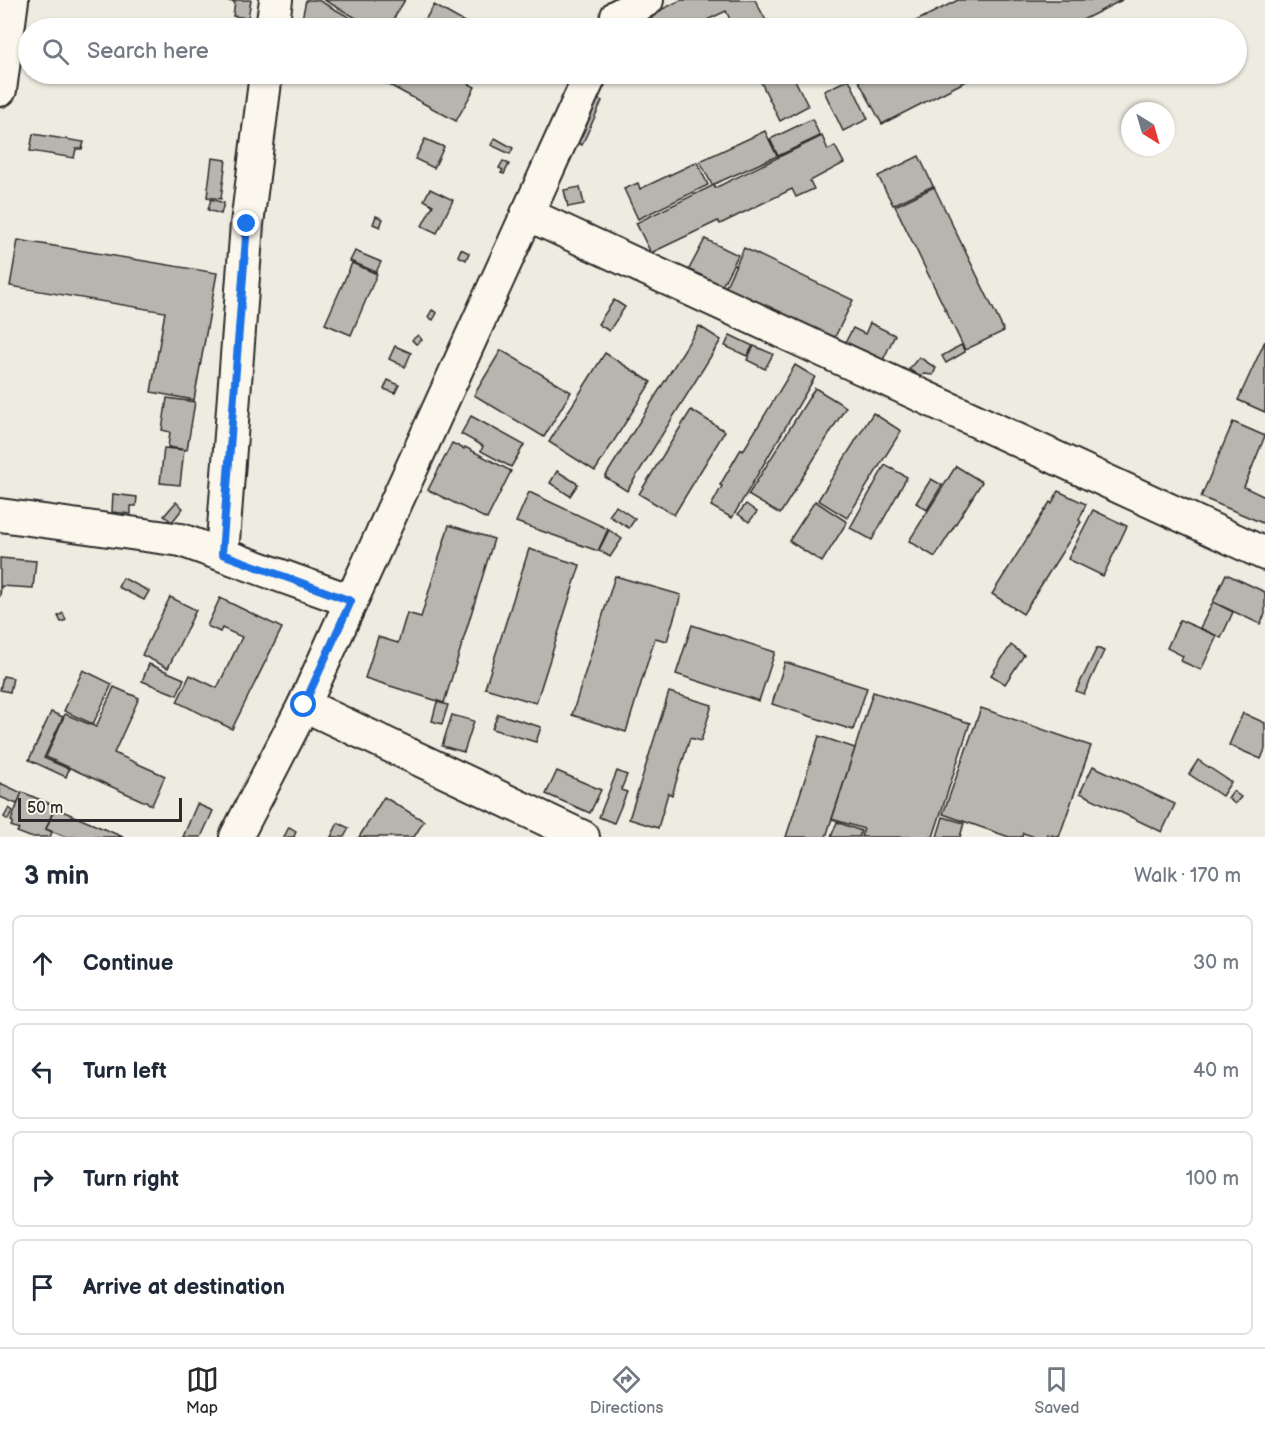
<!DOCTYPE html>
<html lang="en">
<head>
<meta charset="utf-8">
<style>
	:root { --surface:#fff; --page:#f6f6f7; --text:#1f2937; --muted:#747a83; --line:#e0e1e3; --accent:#2b2b2b }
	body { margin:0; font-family:"Balsamiq Sans",sans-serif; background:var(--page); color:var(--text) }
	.compass { position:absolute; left:1121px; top:102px; width:54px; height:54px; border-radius:50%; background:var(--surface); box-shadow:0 2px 4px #0004; rotate:143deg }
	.scale { position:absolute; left:18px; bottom:15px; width:164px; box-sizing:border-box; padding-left:6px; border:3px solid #2b2b2b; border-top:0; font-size:16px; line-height:21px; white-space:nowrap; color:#2b2b2b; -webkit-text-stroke:4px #fbf7ec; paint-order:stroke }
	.stop { position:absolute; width:18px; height:18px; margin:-14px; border:4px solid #1a73e8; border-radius:50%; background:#fff }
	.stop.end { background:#1a73e8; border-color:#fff; box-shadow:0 2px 6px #0008 }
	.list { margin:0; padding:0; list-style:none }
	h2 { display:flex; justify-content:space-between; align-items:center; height:78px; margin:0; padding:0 24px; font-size:26px }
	h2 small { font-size:20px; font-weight:400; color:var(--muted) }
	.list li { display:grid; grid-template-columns:39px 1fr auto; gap:18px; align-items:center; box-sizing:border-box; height:96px; margin:0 12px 12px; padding:0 12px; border:2px solid var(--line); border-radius:9px }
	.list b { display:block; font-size:22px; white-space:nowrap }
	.list em { font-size:20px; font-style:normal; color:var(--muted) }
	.icon { flex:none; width:33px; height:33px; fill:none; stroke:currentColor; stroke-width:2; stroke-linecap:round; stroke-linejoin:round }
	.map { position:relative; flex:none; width:1265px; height:837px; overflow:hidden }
	.search { position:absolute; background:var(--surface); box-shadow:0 2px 4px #0004; left:18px; right:18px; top:18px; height:66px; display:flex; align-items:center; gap:15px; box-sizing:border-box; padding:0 21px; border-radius:33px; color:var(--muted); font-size:22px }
	.sheet { height:510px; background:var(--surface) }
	nav { display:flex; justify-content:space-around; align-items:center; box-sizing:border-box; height:84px; border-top:2px solid var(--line); background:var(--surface); font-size:16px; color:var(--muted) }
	nav a { display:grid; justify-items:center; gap:3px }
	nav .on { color:var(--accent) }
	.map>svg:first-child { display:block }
</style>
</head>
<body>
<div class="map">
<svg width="1265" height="837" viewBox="0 0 1265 837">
	<rect width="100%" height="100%" fill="#eeebe0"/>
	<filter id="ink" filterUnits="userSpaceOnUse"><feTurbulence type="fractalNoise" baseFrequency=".0167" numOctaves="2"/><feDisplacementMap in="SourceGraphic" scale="12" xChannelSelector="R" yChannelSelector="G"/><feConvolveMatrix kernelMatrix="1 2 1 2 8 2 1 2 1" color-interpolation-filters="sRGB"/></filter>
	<g filter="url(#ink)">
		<g fill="#b8b5ae" stroke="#2b2b2b" stroke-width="1.5">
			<path d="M220 0H251L248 18 233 16 235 2Z"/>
			<path d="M306 0H318L369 28H300Z"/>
			<path d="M324 0H405L388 28H374Z"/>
			<path d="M681 0H755L770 28H734L726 11 690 28H657L650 15Z"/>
			<path d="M958 0H1122L1067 28H902Z"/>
			<path d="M434 5 475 28H420Z"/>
			<path d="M103 74H124L123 80 103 77Z"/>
			<path d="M127 74H143L142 80 126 78Z"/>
			<path d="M369 74H451L475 87 456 121Z"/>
			<path d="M757 74H792L808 106 780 121Z"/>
			<path d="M855 74H980L882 124Z"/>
			<path d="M849 79 868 119 843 131 824 91Z"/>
			<path d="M593 97 602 101 582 145 573 141Z"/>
			<path d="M812 119 820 136 778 156 770 139Z"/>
			<path d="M765 131 777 156 712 185 700 161Z"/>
			<path d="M33 134 84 142 82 149H76L74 158 30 151Z"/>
			<path d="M822 136 828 150 835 146 844 163 810 181 814 189 796 197 792 189 720 224 718 221 651 253 636 223 714 185 715 188Z"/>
			<path d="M495 138 513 148 510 154 491 145Z"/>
			<path d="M425 139 444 147 434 168 415 159Z"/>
			<path d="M919 156 933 186 893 205 878 176Z"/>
			<path d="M212 158 226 160 221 199 207 197Z"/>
			<path d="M503 161 509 164 504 174 501 173 503 170 499 168Z"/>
			<path d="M697 162 708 185 638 219 624 189 638 183 640 189Z"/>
			<path d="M580 187 584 204 568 207 564 190Z"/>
			<path d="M934 187 1004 331 965 350 895 206Z"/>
			<path d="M430 189 453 200 437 233 422 226 433 205 424 200Z"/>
			<path d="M211 199 224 203 221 214 208 210Z"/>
			<path d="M376 216 383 219 380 227 373 224Z"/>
			<path d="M705 239 738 255 721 288 688 271Z"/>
			<path d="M18 240 217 273 194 400 151 392 165 312 10 286Z"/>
			<path d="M744 248 853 300 832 343 723 292Z"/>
			<path d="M461 249 469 253 466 260 458 256Z"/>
			<path d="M355 251 381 262 376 272 350 261Z"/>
			<path d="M352 263 377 274 351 335 325 324Z"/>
			<path d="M614 300 625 307 609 331 598 324Z"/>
			<path d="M432 310 437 313 433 320 428 317Z"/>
			<path d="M870 323 895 335 882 362 845 343 853 328 865 334Z"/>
			<path d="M699 326 721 340 627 491 605 477Z"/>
			<path d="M418 335 422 340 416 344 412 340Z"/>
			<path d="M730 335 753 346 747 356 725 346Z"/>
			<path d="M1265 341V412L1238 400Z"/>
			<path d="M961 345 965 352 946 363 942 356Z"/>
			<path d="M395 346 411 353 405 367 389 359Z"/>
			<path d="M754 346 773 354 765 369 747 360Z"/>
			<path d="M501 350 571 392 544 437 474 395Z"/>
			<path d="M605 353 651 382 595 471 549 442Z"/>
			<path d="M919 357 936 368 933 375 924 374 920 377 909 369Z"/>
			<path d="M795 365 815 377 732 518 711 506 722 486 720 485 741 449 743 451Z"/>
			<path d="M388 380 399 385 395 393 384 389Z"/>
			<path d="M815 388 846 407 780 514 748 495Z"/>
			<path d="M167 398 195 402 187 450 168 447 170 432 162 430Z"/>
			<path d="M691 410 725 431 674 515 639 494Z"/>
			<path d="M873 413 901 431 847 518 818 500Z"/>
			<path d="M471 416 524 445 511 467 481 451 483 446 461 434Z"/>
			<path d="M1233 422 1265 436 1244 487 1265 497V524L1201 497Z"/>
			<path d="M452 443 464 449 465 447 511 471 487 519 428 490Z"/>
			<path d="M164 448 184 450 180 485 160 483Z"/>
			<path d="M885 465 907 477 872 540 850 528Z"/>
			<path d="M956 466 982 482 935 557 909 541Z"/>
			<path d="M557 471 578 484 570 496 550 483Z"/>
			<path d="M931 479 942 485 927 510 916 503Z"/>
			<path d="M1058 491 1086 504 1079 520 1081 522 1023 614 992 594 1050 502 1052 504Z"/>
			<path d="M529 492 608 529 598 551 516 522Z"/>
			<path d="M113 494 137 497 136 506H131V514L112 512Z"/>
			<path d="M815 501 847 522 822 562 789 541Z"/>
			<path d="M176 502 183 508 172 522 164 516Z"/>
			<path d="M746 504 757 512 749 522 738 514Z"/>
			<path d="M616 506 635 519 629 528 609 516Z"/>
			<path d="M1093 510 1127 526 1103 576 1068 559Z"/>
			<path d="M449 525 494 539 444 703 365 678 378 637 398 643 407 613 421 617Z"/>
			<path d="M609 530 622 539 610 557 599 550Z"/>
			<path d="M529 549 580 565 536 703 485 688Z"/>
			<path d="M0 558 36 561 33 588 1 586 0 597Z"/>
			<path d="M1226 574 1265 592V614L1260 624 1213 602Z"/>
			<path d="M615 576 681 595 667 641 655 638 626 732 572 715Z"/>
			<path d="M123 578 149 591 144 600 118 587Z"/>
			<path d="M170 597 196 610 168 668 142 655Z"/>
			<path d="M220 598 282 628 232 729 177 702 190 675 217 688 242 637 222 628 220 632 207 626Z"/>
			<path d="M1213 602 1233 612 1221 638 1200 628Z"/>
			<path d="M63 613 66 620 61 622 58 616Z"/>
			<path d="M1180 620 1217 636 1201 670 1181 661 1183 656 1167 648Z"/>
			<path d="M692 625 775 652 759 701 676 674Z"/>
			<path d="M1011 645 1024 655 1005 684 991 675Z"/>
			<path d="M1097 648 1104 651 1084 694 1076 691Z"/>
			<path d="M785 662 867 688 853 730 772 704Z"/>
			<path d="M149 664 184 679 177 695 142 681Z"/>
			<path d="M83 670 112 684 93 724 64 711Z"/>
			<path d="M3 676 13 678 10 692 0 690Z"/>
			<path d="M114 687 139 698 114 753 165 776 152 805 46 757 65 714 96 727Z"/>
			<path d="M669 692 712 705 701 741 690 738 672 795 668 793 658 828 629 819Z"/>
			<path d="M873 692 970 723 933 837H861L864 829 832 819Z"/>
			<path d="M437 702 448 705 442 724 432 721Z"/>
			<path d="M981 708 1091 746 1059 837 1047 834 1046 837H1035L1023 833 1022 837H1009L943 814Z"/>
			<path d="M51 712 63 717 44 758 69 769 66 777 29 760Z"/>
			<path d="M1243 713 1265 723V749L1261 759 1229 745Z"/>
			<path d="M498 714 541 727 536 742 492 729Z"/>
			<path d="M452 715 474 721 464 752 442 746Z"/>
			<path d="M819 736 855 748 826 837H786Z"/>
			<path d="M1198 760 1231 782 1222 796 1189 774Z"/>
			<path d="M1093 766 1175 804 1162 832 1080 793Z"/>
			<path d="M557 771 601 790 590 813 546 794Z"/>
			<path d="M617 771 627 775 621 790 627 792 614 823 599 817Z"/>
			<path d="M0 783 22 793 17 804 0 797Z"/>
			<path d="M1233 791 1241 797 1235 804 1228 798Z"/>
			<path d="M22 792 55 806 46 829 52 832 50 837H30L17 832 19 829 11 826 13 822 11 821Z"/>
			<path d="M384 797 424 821 414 837H359Z"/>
			<path d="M197 804 213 811 201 837H183Z"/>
			<path d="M9 808 13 811 8 820 4 817Z"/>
			<path d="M55 808 123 837H66L46 829Z"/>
			<path d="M943 817 964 823 960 837H937Z"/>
			<path d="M837 822 861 831 859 837H831Z"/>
			<path d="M338 823 349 828 344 837H331Z"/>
			<path d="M289 827 296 831 294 837H284Z"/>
		</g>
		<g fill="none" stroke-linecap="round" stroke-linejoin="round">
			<g stroke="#2b2b2b" stroke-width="36">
				<g id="minor">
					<path d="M617 16 647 0"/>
					<path d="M272 28 276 0"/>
					<path d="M0 90 12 0"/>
					<path d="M527 214 1265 554"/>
					<path d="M0 515 181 540 351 601"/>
					<path d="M222 554 247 224 266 74"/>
					<path d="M304 705 583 837"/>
					<path d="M236 837 304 705 591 74"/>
				</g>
			</g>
			<use href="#minor" stroke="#fbf7ec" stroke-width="32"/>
		</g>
	</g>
	<g fill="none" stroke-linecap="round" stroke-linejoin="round" filter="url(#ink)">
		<path stroke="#1a73e8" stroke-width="8" d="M247 224 222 554 351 601 304 705"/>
	</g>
</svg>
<svg class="compass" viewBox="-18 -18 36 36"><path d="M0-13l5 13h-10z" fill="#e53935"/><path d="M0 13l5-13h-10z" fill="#747a83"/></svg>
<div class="scale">50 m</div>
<div class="stop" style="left:304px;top:705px"></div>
<div class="stop end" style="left:247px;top:224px"></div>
<div class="search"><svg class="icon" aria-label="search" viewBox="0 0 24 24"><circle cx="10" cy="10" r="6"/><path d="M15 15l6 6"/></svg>Search here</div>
</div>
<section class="sheet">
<h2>3 min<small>Walk · 170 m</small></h2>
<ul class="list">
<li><svg class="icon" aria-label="ahead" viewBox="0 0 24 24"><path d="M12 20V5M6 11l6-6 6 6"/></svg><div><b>Continue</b></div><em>30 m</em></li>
<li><svg class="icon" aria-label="left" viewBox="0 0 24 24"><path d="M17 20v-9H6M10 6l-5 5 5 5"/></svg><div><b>Turn left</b></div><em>40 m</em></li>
<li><svg class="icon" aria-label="right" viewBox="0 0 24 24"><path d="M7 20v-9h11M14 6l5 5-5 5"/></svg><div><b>Turn right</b></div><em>100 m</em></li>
<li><svg class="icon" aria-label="arrive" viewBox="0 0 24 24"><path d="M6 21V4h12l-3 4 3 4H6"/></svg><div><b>Arrive at destination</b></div></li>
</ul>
</section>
<nav>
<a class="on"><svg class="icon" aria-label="map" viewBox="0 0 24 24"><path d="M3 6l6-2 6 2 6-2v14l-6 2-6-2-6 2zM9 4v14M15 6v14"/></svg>Map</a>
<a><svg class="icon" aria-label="directions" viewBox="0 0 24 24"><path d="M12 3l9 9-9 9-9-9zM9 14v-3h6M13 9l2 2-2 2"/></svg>Directions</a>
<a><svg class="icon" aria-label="saved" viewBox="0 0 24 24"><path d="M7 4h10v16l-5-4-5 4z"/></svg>Saved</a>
</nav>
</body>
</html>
